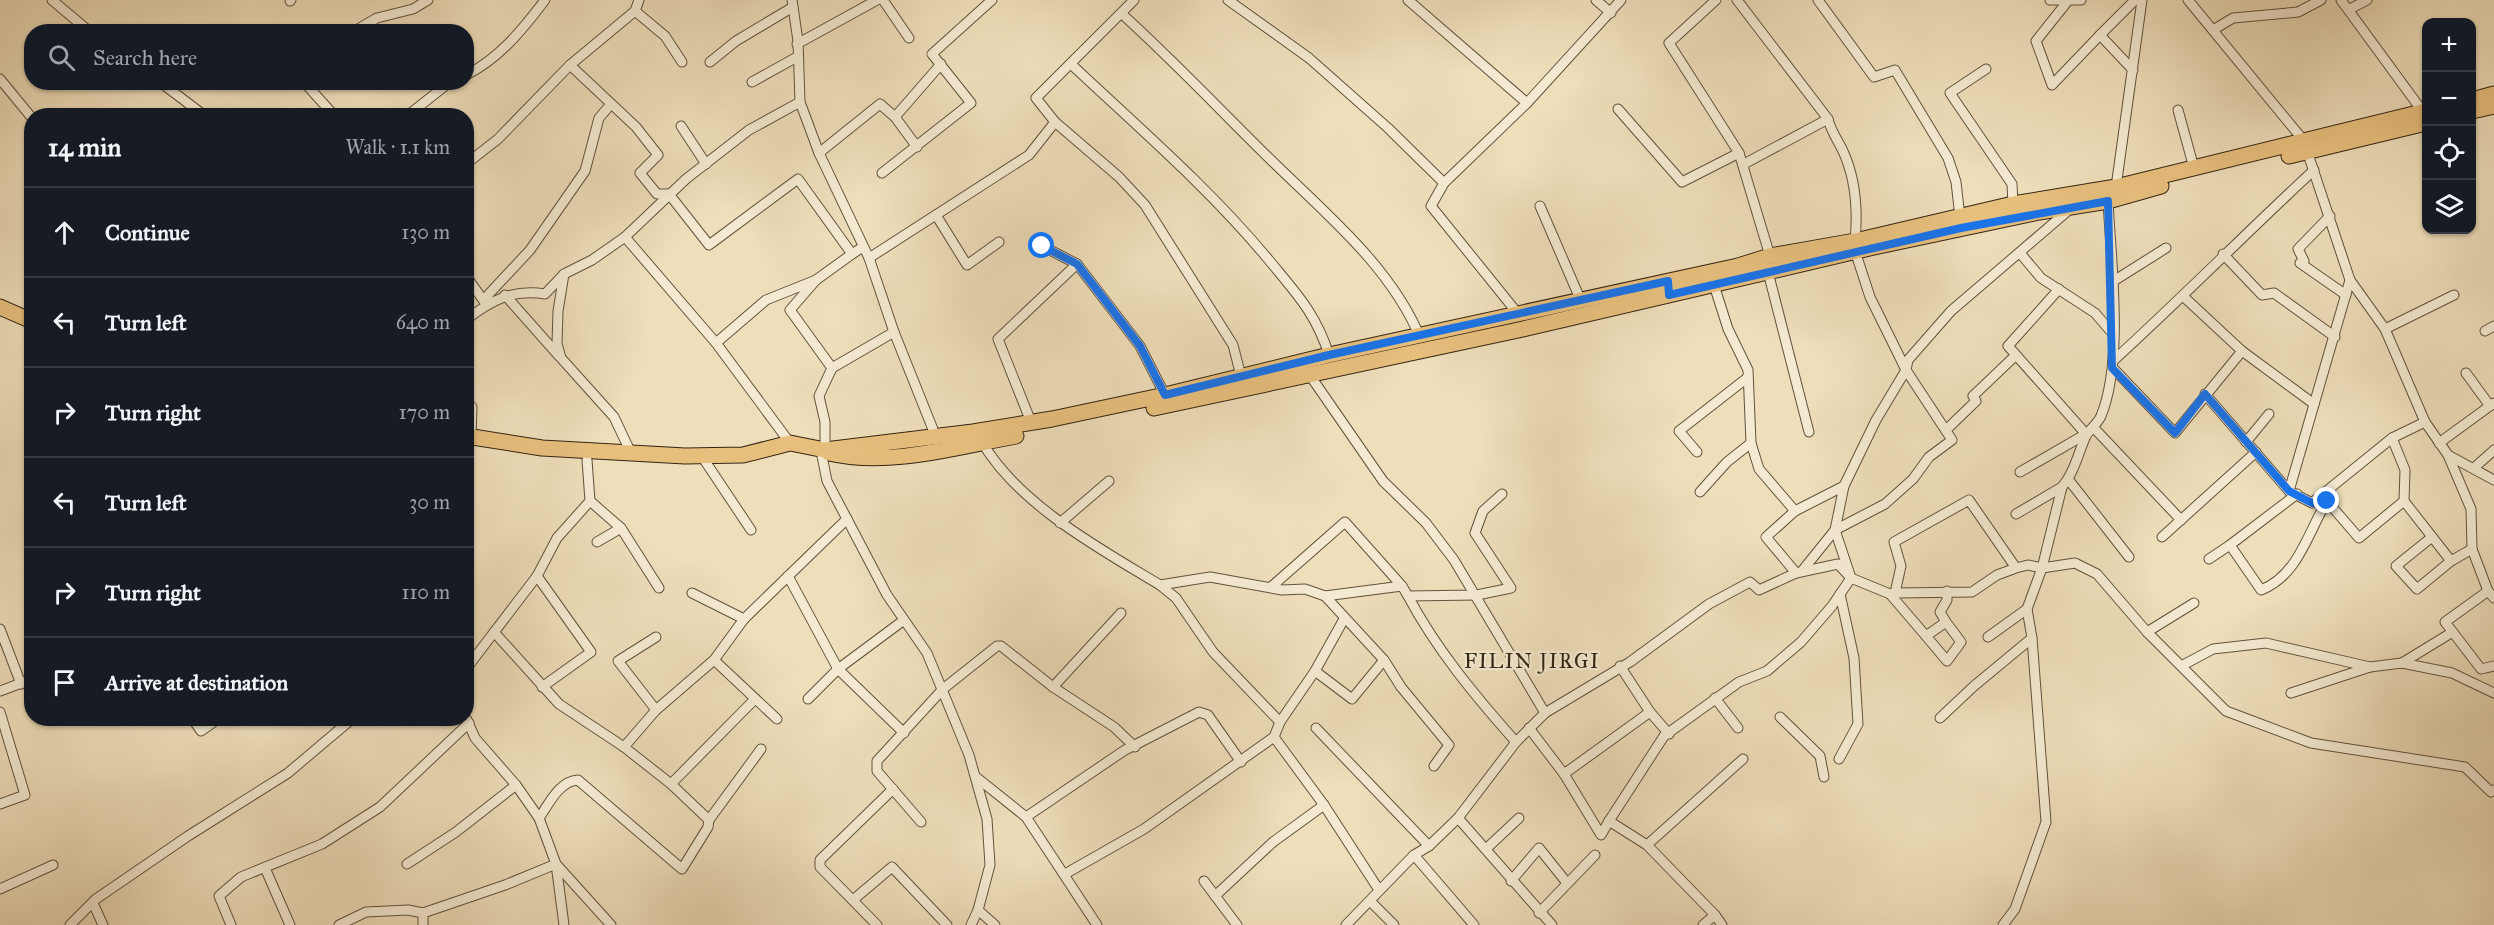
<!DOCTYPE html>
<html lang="en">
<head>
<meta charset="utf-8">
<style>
	:root { --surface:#171b24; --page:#242831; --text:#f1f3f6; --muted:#9ea1a6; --line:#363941 }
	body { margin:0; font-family:"IM FELL Great Primer",serif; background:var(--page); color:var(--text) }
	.controls { position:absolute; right:18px; top:18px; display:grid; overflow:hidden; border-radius:12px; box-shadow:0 2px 4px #0004 }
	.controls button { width:54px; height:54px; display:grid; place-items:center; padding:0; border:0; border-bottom:2px solid var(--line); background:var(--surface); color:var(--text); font:30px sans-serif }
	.stop { position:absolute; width:18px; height:18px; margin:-14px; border:4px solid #1a73e8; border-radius:50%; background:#fff }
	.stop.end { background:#1a73e8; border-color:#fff; box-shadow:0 2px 6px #0008 }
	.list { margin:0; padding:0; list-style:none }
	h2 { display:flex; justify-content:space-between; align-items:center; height:78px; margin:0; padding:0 24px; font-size:26px }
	h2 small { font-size:20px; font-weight:400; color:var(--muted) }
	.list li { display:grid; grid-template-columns:39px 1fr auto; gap:18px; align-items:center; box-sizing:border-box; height:90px; padding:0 24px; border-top:2px solid var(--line) }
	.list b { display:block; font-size:22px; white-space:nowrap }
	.list em { font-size:20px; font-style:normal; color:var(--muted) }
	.icon { flex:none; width:33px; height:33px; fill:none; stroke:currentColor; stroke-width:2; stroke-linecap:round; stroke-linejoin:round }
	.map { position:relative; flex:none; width:2494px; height:925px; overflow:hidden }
	.search { position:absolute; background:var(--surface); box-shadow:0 2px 4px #0004; left:24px; top:24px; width:450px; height:66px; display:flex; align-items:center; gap:15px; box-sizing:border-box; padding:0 21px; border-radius:24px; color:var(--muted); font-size:22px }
	.panel { position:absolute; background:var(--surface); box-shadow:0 2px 4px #0004; left:24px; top:108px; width:450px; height:618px; border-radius:24px }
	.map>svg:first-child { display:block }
</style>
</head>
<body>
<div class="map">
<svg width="2494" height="925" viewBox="0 0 2494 925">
	<rect width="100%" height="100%" fill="#eedeba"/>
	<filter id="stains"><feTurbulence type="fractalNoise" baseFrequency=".00333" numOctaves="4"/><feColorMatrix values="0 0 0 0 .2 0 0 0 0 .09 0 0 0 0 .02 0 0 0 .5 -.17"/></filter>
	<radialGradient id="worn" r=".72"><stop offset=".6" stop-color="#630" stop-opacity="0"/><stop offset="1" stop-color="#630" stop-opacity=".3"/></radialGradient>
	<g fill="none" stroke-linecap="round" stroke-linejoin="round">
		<g stroke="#62523d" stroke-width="11">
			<g id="street">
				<path d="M52 0 90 32"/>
				<path d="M792 0 798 41 800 102 819 153 869 258 894 332 936 437"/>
				<path d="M883 0 909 38"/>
				<path d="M1228 0 1309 58 1388 128 1444 183 1431 206 1519 315"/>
				<path d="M1408 0 1527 103"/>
				<path d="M1596 0 1611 13"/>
				<path d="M1716 0 1669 43 1739 153 1770 256"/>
				<path d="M1737 0 1828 119C1831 131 1837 139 1842 149 1856 178 1858 210 1855 241"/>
				<path d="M1818 0 1874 77 1895 70 1948 158 1956 182 1960 217"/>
				<path d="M2050 0H2081"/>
				<path d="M2188 0 2304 141"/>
				<path d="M2341 0 2423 112"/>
				<path d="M290 1 291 0"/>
				<path d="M2067 2 2036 41 2052 85 2100 35 2133 70"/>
				<path d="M2350 9 2367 0"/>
				<path d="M635 11 665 36 682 62"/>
				<path d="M1122 14C1174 61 1222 112 1272 161 1326 214 1390 266 1420 337"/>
				<path d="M2213 30 2233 18 2298 12 2321 0"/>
				<path d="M353 32 377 18 413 9 428 0"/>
				<path d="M2100 35 2135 0"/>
				<path d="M797 44 877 0"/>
				<path d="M710 62 736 41 793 7"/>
				<path d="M570 65 636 127 658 155 640 173 657 194H669L709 245 798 179 852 254 863 247"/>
				<path d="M1072 65C1139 128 1209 188 1268 259 1295 292 1316 313 1329 355"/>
				<path d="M1986 69 1950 93 2012 184 2013 204"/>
				<path d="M466 75C499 59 523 29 545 0"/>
				<path d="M0 79 32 118"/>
				<path d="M160 82 205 116"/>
				<path d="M304 82 331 112 327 116"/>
				<path d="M752 82 797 57"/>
				<path d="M1618 109 1682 182 1739 153"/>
				<path d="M2178 110 2194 168"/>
				<path d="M407 116 450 82"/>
				<path d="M895 117 941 64"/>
				<path d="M1055 122 1119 177 1145 205 1233 345 1241 376"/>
				<path d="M681 126 706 164"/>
				<path d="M2307 151 2350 280 2385 329 2425 422 2448 455 2471 509 2472 549 2488 591 2494 598"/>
				<path d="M819 153 880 104 895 117 917 147"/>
				<path d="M466 164 498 139 570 65 635 11 639 0"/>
				<path d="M1744 164 1828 119"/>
				<path d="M882 173 971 103 932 54 992 0"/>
				<path d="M1444 183 1527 103 1621 0"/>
				<path d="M2116 187 2142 0"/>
				<path d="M1540 206 1581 301"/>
				<path d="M936 215 967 265 999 242"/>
				<path d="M2330 216 2298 249 2304 261 2300 263 2346 295"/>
				<path d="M625 237 592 260 564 274 558 311 557 344 561 358 614 417 631 453"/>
				<path d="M1042 246 1077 264"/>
				<path d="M2020 253 2041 278 2095 313 2113 334"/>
				<path d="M2223 254 2262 295 2274 293 2335 337"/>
				<path d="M869 258 1029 155 1055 122 1036 98 1134 0"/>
				<path d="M1768 272 1809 432"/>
				<path d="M466 276 486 304"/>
				<path d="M816 280 790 310 832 368 819 396 825 422V450"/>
				<path d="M2112 282 2166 248"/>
				<path d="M1714 285 1728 329 1748 370 1751 443 1759 469 1795 511"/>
				<path d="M505 295 559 356"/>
				<path d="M2184 297 2242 351 2314 404"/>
				<path d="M486 304 488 295 530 250 585 171 599 118 611 104"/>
				<path d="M466 320C491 300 513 289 545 294L564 274"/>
				<path d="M2385 329 2454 295"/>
				<path d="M2485 331 2494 326"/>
				<path d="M716 343 766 300 816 280 852 254"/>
				<path d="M2113 361C2181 299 2246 233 2314 170"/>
				<path d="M832 368 894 332"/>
				<path d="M2113 368 2175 433 2242 351"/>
				<path d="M2466 373 2490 406"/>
				<path d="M1309 374 1383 481 1426 523 1454 560 1545 713"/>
				<path d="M2205 394 2289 491 2312 503 2327 501 2359 538 2404 501"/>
				<path d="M466 400 472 407 471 437"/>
				<path d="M1031 422 998 339 1077 264 1140 346 1165 395"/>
				<path d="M2094 428 2181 520"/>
				<path d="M1947 429 1976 401 1973 396 2016 355"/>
				<path d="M2392 438 2405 470 2404 501 2451 561 2472 549"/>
				<path d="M982 442C1018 504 1100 549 1160 585L1210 577 1282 590 1305 589 1325 596 1402 586 1408 596 1477 595 1511 588 1475 533 1483 511 1502 494"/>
				<path d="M2246 442 2269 414"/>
				<path d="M790 443 716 343 625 237 686 179 749 130 800 102"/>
				<path d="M2439 443 2494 403"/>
				<path d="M821 451 827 481 887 595 927 653 969 755 987 819 990 865 978 910 971 925"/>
				<path d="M1697 452 1679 431 1747 378"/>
				<path d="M2448 455 2494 480"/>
				<path d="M705 461 751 530"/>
				<path d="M2475 467 2494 450"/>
				<path d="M2020 472 2086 434 2008 346 2059 289"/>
				<path d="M2068 479 2129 557"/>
				<path d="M2289 491 2350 280"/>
				<path d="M1700 492 1727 462 1751 443"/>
				<path d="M590 501 621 528 659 588"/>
				<path d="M2313 502 2392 438 2425 422"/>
				<path d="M2016 514 2062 487"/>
				<path d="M1060 523 1109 481"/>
				<path d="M2162 537 2256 452"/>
				<path d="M2432 537 2396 566 2417 589 2451 561"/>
				<path d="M597 542 621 528"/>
				<path d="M2230 545 2297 494"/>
				<path d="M2209 559 2230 545 2261 590C2298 576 2308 532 2327 501"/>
				<path d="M2016 568 1969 500 1894 542 1901 566 1895 593 1972 592 1997 575 2016 568 2028 565 2042 568 2075 563 2097 574 2147 632 2226 711 2311 743 2465 767 2491 792 2494 790"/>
				<path d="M1802 571 1835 530 1885 504 1913 479 1929 457 1952 440 1906 370 1870 297 1855 251"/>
				<path d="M1796 573 1766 537 1795 511 1844 486"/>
				<path d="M537 576 591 652 542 687"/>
				<path d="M788 576 838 669 904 733"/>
				<path d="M1160 585 1176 598 1213 652 1280 722"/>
				<path d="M1271 587 1345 522 1402 586"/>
				<path d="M2488 591 2445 622 2481 669 2494 666"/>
				<path d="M692 593 744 619"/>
				<path d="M1890 594 1926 636"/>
				<path d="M1325 596 1384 660 1401 687 1449 745 1434 766"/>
				<path d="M1408 596C1436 649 1476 697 1516 742"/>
				<path d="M1946 622 1961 642 1947 661 1926 636 1946 622 1940 612 1947 600V591"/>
				<path d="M0 629 21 684"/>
				<path d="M494 632 559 704 624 747 671 784 709 820 708 827 682 869 578 780C559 781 549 804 539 818"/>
				<path d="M2147 632 2194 603"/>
				<path d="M1988 637 2027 609"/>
				<path d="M714 660 777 719"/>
				<path d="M2402 663 2451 633"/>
				<path d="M2183 665 2213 649 2266 643 2370 667"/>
				<path d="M1620 666 1650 712 1669 734"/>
				<path d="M466 669 537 576 557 538 590 501 587 460"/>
				<path d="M1315 671 1352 699 1384 660"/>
				<path d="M1053 687 1121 613"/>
				<path d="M0 691 32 679"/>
				<path d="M2291 693 2370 667 2402 663 2452 673 2494 693"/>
				<path d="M1715 698 1738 728"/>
				<path d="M808 699 838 669 904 620"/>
				<path d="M656 710 618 661 656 637"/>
				<path d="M0 712 25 795 0 804"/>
				<path d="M1780 717 1820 756 1824 777"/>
				<path d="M192 718 201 731 219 718"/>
				<path d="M1940 718 1974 686 2032 638"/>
				<path d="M467 720 475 738 516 785 539 818 556 864 611 925"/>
				<path d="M1316 728 1429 846"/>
				<path d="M1529 728 1564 774 1601 835 1609 821 1647 845 1715 915 1722 925"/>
				<path d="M1274 737 1324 805 1379 890"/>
				<path d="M624 747 656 710 714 660 744 619 847 519"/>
				<path d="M1839 759 1858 724 1854 658 1840 594"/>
				<path d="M1564 774 1650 712"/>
				<path d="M976 777 1026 817 1097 925"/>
				<path d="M671 784 755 699"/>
				<path d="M1026 817 1125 750 1199 712 1208 715 1241 762"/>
				<path d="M1458 818 1552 925"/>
				<path d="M709 820 761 749"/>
				<path d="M1609 821 1664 736 1739 682 1767 671 1801 642 1832 606 1851 578 1835 530 1844 486 1876 420 1906 370 1908 360 1951 311 2070 209"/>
				<path d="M921 822 877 771V761L943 689 997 646H1001L1053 687 1114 727 1135 747"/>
				<path d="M1647 845 1743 759"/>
				<path d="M1487 848 1519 818"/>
				<path d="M1414 855 1474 925"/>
				<path d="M407 864 456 832 516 785"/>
				<path d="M265 868 290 925"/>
				<path d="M1065 874 1144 829 1274 737 1280 722 1315 671 1344 619"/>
				<path d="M1204 881 1237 925"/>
				<path d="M1511 881 1539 848 1567 883"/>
				<path d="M0 889 53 865"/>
				<path d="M1215 896 1273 842 1324 805"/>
				<path d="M853 900 892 867 947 925"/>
				<path d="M1371 902 1394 925"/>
				<path d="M93 903 103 925"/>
				<path d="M978 910 995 925"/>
				<path d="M423 913V925"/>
				<path d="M1539 913 1595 855"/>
				<path d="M70 925 96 899 188 836 288 773 353 718"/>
				<path d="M231 925 219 896 241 877 322 844 380 807 469 723"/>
				<path d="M339 925 366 912 408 910 423 913 505 885 556 864 564 925"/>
				<path d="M877 925 820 867V860L893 789"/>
				<path d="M1346 925 1414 855 1429 846 1458 818 1516 742 1545 713 1630 662 1709 604 1750 582 1759 590 1796 573 1838 564 1851 578 1890 594 1895 593"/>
				<path d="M1703 925 1715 915"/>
				<path d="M2003 925 2015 909 2046 822 2032 638 2027 609 2042 568 2062 487C2074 473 2078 454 2085 438 2088 430 2097 425 2101 416 2124 360 2111 262 2108 201"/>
			</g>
		</g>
		<g stroke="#332413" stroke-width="17">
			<g id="primary">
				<path d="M2472 100 2494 94"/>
				<path d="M2472 111 2494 106"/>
				<path d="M2289 156 2426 123"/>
				<path d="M0 307 32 321"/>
				<path d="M1154 408 1523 329 1874 247 2039 212 2108 201 2161 186"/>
				<path d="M466 436 542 448 685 456 743 455 790 443 825 450 973 432 1052 419 1165 395 1329 355 1738 266 1770 256 1855 241 2013 204 2116 187 2426 111"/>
				<path d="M829 453C889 467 956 447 1016 436"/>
			</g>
		</g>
		<use href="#street" stroke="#f4ead2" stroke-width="9"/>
		<use href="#primary" stroke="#e7bf7d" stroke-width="15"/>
	</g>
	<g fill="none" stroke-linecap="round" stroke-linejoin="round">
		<path stroke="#1a73e8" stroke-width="8" d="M1042 246 1077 264 1140 346 1165 395 1329 355 1668 281 1669 295 1961 228 2108 201 2112 368 2175 433 2205 394 2289 491 2312 503 2327 501"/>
	</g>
	<g text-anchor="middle" stroke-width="4.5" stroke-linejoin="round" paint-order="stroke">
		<g font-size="20" letter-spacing="1.5" fill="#332413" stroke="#f4ead2">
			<text x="1532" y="668">FILIN JIRGI</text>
		</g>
	</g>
	<rect width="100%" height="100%" filter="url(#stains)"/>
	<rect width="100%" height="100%" fill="url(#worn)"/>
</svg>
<div class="controls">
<button>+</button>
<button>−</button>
<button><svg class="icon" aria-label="locate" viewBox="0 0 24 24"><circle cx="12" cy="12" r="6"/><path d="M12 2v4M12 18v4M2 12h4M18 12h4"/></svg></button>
<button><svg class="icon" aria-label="layers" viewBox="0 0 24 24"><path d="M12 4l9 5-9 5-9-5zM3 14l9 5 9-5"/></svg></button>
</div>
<div class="stop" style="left:1042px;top:246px"></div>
<div class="stop end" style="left:2327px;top:501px"></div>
<div class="search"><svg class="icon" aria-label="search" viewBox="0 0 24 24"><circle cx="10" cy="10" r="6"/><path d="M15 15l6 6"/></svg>Search here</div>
<section class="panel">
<h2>14 min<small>Walk · 1.1 km</small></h2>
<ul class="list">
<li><svg class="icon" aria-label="ahead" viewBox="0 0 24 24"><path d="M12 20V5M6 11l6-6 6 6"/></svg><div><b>Continue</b></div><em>130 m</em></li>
<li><svg class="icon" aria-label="left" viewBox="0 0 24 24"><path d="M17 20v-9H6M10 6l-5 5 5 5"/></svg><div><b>Turn left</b></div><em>640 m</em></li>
<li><svg class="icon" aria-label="right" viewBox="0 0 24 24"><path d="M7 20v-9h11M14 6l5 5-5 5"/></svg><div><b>Turn right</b></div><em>170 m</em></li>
<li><svg class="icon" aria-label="left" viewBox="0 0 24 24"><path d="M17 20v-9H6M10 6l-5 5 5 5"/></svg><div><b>Turn left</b></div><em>30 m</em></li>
<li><svg class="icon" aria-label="right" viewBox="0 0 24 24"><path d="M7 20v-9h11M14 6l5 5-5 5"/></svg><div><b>Turn right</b></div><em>110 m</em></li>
<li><svg class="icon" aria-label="arrive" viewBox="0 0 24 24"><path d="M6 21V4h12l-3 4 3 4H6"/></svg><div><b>Arrive at destination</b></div></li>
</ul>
</section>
</div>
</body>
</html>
